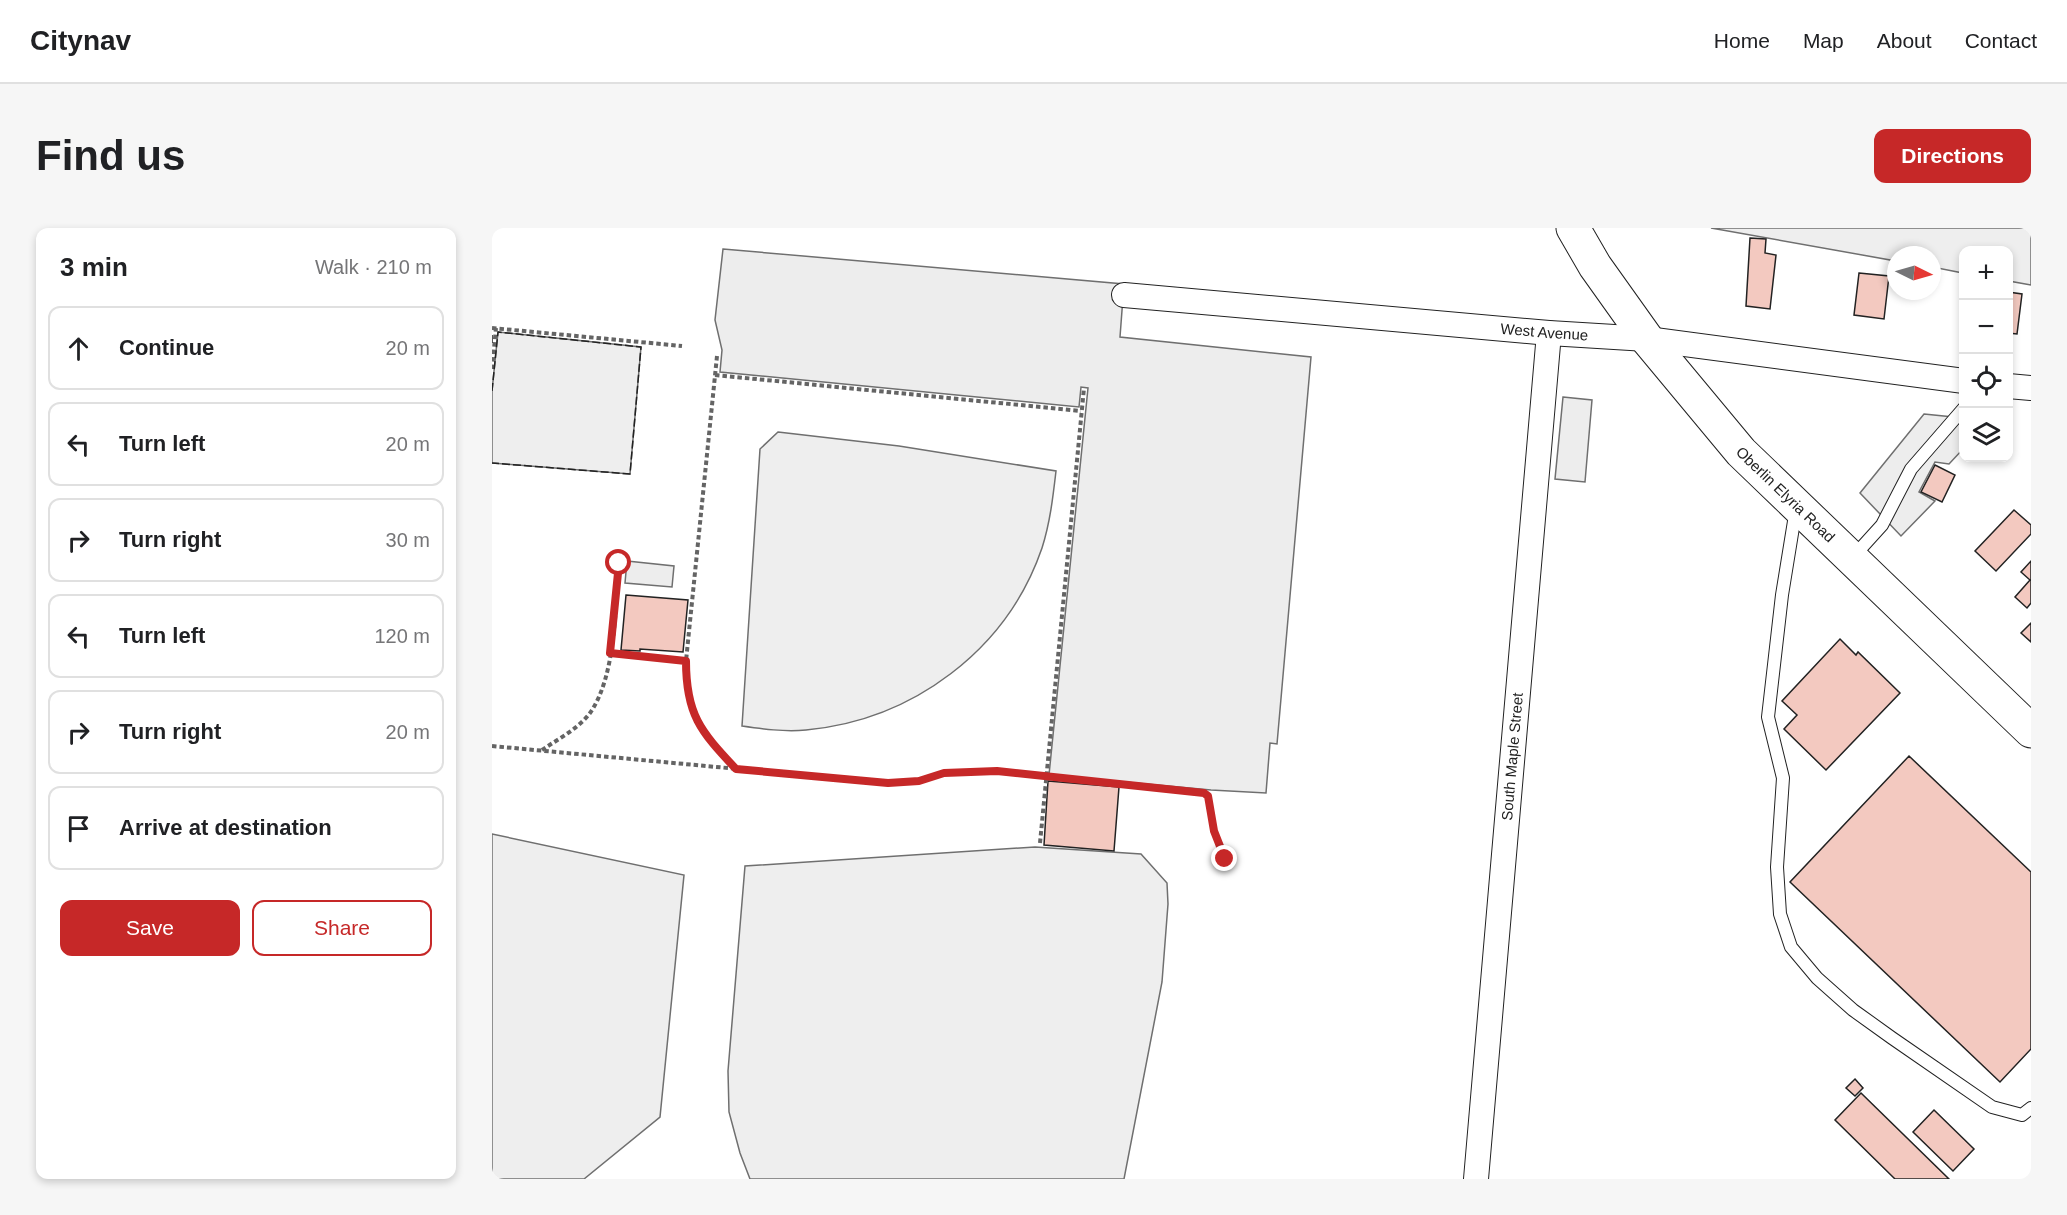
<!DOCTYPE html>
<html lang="en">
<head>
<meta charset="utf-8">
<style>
	:root { --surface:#fff; --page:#f6f6f6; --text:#202124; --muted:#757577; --line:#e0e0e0; --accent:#c62828 }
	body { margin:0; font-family:Helvetica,sans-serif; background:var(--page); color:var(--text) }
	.controls { position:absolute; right:18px; top:18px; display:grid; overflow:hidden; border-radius:12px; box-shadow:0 3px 9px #0003 }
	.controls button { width:54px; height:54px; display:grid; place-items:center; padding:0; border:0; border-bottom:2px solid var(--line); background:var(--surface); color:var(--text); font:30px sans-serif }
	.compass { position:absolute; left:1395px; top:18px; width:54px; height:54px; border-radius:50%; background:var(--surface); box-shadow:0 3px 9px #0003; rotate:95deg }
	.stop { position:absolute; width:18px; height:18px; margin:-14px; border:4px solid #c62828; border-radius:50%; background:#fff }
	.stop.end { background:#c62828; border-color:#fff; box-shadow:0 2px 6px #0008 }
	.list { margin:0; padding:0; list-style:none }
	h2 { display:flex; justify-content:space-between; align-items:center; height:78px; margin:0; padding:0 24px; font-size:26px }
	h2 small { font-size:20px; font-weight:400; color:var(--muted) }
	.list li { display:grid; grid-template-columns:39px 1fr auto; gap:18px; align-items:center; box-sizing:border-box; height:84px; margin:0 12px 12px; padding:0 12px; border:2px solid var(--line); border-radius:12px }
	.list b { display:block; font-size:22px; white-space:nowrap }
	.list em { font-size:20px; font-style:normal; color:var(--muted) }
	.actions { display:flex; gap:12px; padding:18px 24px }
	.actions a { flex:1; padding:14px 0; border:2px solid var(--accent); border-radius:12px; text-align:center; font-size:21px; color:var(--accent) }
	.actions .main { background:var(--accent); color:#fff }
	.icon { flex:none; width:33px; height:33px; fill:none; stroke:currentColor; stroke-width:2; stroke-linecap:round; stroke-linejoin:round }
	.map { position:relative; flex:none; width:1539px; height:951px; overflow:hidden; border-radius:12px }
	header { display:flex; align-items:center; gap:36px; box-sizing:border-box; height:84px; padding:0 30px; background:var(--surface); border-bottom:2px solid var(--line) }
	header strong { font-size:28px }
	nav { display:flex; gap:33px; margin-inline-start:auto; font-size:21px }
	.intro { display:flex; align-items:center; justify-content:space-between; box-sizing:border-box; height:144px; padding:0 36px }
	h1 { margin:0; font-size:42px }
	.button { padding:15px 27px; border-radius:12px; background:var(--accent); color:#fff; font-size:21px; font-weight:700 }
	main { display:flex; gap:36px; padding:0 36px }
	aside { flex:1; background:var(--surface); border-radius:12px; box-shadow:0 3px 9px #0003 }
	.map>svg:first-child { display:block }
</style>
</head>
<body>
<header>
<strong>Citynav</strong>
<nav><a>Home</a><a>Map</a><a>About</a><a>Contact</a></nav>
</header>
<div class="intro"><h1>Find us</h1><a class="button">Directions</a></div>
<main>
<aside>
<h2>3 min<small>Walk · 210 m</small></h2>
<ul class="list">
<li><svg class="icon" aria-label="ahead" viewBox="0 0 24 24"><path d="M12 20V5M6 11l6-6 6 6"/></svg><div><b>Continue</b></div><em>20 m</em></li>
<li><svg class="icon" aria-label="left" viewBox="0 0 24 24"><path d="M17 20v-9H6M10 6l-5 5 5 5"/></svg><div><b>Turn left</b></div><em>20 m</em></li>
<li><svg class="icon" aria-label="right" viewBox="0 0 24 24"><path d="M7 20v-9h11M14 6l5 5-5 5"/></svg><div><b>Turn right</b></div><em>30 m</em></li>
<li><svg class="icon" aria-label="left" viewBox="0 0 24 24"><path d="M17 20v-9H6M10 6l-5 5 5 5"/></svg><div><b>Turn left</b></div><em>120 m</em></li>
<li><svg class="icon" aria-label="right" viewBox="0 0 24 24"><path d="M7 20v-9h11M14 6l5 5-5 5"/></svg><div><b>Turn right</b></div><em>20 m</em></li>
<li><svg class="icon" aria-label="arrive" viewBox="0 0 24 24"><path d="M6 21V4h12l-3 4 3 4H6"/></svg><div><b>Arrive at destination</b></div></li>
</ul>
<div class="actions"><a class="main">Save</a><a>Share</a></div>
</aside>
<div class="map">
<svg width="1539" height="951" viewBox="0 0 1539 951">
	<rect width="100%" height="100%" fill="#fff"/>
	<g fill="#eee" stroke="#6f6f6f" stroke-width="1.5">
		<path d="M1219 0H1539V57L1517 53 1516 22H1472L1471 45 1440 39V27H1404V33Z"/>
		<path d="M6 104 149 119 138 246 0 235V163Z"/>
		<path d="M286 204 407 218 564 243C561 269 558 295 550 320 515 422 421 492 314 502 292 504 271 501 250 498L268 221Z"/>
		<path d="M0 606 192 647 168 889 92 951H0Z"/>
		<path d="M543 619 649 626 675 655 676 676 670 754 632 951H258L248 925 237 884 236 843 253 638Z"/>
	</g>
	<g fill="#ededed" stroke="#6f6f6f" stroke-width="1.5">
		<path d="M231 21 632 56 628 109 819 129 785 516 778 515 774 565 719 562 557 547 596 160 589 159 587 179 228 144 230 122 223 92Z"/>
		<path d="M1071 169 1100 172 1093 254 1063 251Z"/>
		<path d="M1432 186 1471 190V221L1457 236 1443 234 1427 264 1443 273 1409 308 1368 265Z"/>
		<path d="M135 333 182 338 180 359 133 355Z"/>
	</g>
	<g fill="#f3c9c0" stroke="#222" stroke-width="1.5">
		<path d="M1258 10 1274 11 1273 25 1284 27 1278 81 1254 78Z"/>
		<path d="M1367 45 1397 48 1392 91 1362 87Z"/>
		<path d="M1516 64 1530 66 1525 106 1516 105Z"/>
		<path d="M1443 237 1463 247 1450 274 1429 264Z"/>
		<path d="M1522 282 1539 297V306L1504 343 1483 323Z"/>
		<path d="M1539 333V375L1535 380 1523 369 1538 352 1529 344Z"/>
		<path d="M134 367 196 372 191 424 148 421V423L129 422Z"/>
		<path d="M1539 395V414L1529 405Z"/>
		<path d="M1348 411 1364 427 1366 424 1408 465 1334 542 1292 501 1305 487 1290 473Z"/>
		<path d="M1417 528 1539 644V821L1508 854 1298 654Z"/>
		<path d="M556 553 627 559 622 623 552 617Z"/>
		<path d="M1363 851 1371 860 1363 868 1354 860Z"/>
		<path d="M1369 865 1457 951H1403L1343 892Z"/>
		<path d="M1442 882 1482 921 1461 943 1421 904Z"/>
	</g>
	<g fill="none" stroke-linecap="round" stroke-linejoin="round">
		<g stroke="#222" stroke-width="14">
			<g id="service">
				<path d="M1304 281 1290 367 1276 489 1291 550 1285 639 1288 686 1299 719 1325 750 1361 782 1400 810 1500 879 1530 887 1539 880"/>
				<path d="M1361 329 1390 297 1419 241 1472 180"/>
			</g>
		</g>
		<g stroke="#222" stroke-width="26">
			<g id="minor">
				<path id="s1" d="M632 67 1057 105 1155 111 1472 153"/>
				<path d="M1516 158 1539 160"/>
				<path id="s2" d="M984 951 1057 105"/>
			</g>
		</g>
		<g stroke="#222" stroke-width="35">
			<g id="secondary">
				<path id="s3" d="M1081 0 1103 38 1155 111 1249 224 1539 503"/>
			</g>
		</g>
		<g stroke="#646464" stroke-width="4" stroke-dasharray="4.5 3" stroke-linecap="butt">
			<path d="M0 100 190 118"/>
			<path d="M225 128 194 433C194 486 208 503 244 541"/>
			<path d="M0 141 4 100"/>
			<path d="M223 147 589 183"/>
			<path d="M118 425 194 433"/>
			<path d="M0 518 396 555H413L452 545 505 543 712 565 716 568 722 603 733 631"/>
			<path d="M50 522C66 511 86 501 98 485 124 448 123 380 127 335"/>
			<path d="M548 615 592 160"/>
		</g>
		<use href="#service" stroke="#fff" stroke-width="12"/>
		<use href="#minor" stroke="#fff" stroke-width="24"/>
		<use href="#secondary" stroke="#fff" stroke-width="33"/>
		<g stroke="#222" stroke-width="1.5" stroke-dasharray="8 3" stroke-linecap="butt">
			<path d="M0 107V117"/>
			<path d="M0 163 6 104 149 119 138 246 0 235"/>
		</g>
	</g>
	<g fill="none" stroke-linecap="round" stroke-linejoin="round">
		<path stroke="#c62828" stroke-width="8" d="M127 335 118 425 194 433C194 486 208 503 244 541L396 555 427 553 452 545 505 543 712 565 716 568 722 603 733 631"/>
	</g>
	<g text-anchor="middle" stroke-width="4.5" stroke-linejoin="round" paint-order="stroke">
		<g font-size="15" fill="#222" stroke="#fff">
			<text dy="5" stroke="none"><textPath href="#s1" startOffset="422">West Avenue</textPath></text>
			<text dy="5" stroke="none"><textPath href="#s3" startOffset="342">Oberlin Elyria Road</textPath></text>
			<text dy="5" stroke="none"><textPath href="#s2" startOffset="424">South Maple Street</textPath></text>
		</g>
	</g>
</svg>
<div class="controls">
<button>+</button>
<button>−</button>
<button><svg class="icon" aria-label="locate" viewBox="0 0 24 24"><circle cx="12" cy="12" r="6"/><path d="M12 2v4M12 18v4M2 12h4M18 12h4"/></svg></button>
<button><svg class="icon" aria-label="layers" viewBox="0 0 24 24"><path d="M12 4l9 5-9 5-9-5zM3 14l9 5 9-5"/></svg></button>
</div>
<svg class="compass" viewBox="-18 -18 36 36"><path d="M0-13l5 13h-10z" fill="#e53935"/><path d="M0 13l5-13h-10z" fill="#757577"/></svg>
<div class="stop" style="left:127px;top:335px"></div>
<div class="stop end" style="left:733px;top:631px"></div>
</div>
</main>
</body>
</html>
